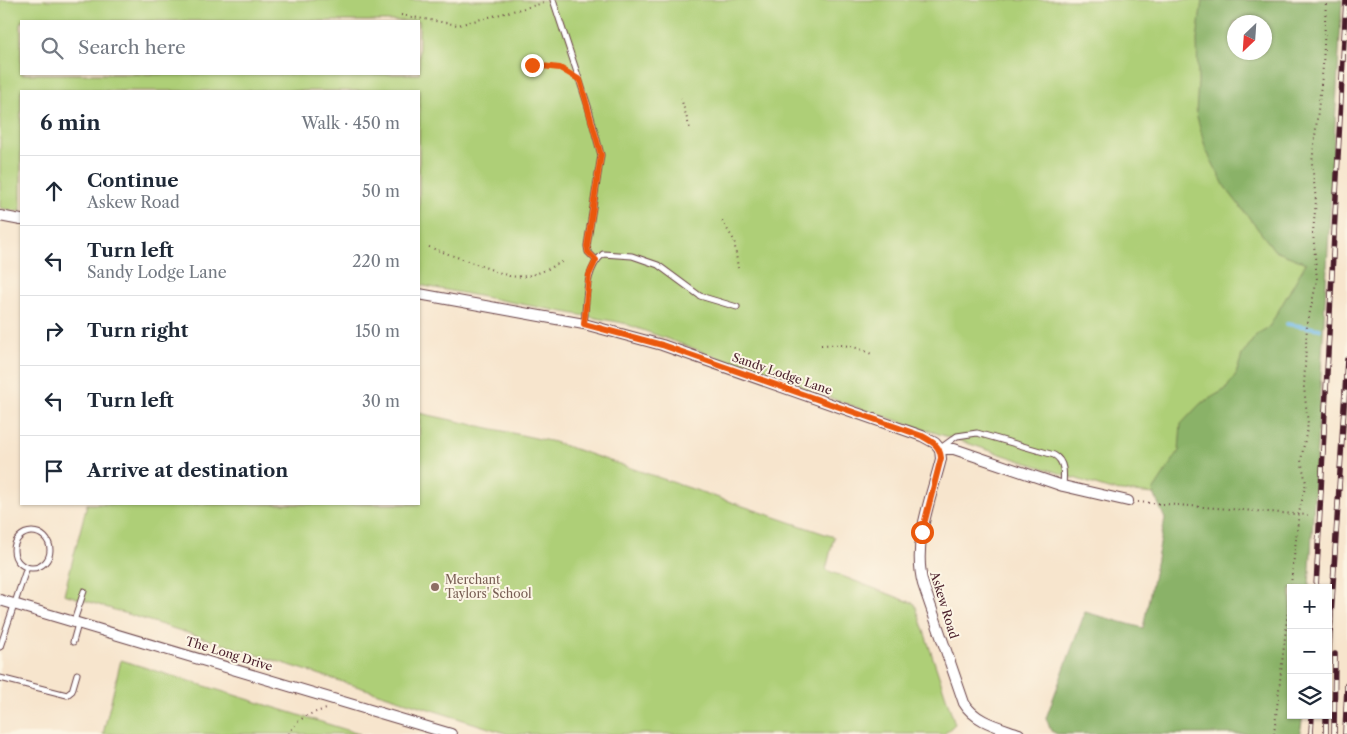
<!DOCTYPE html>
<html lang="en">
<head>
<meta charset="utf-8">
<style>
	:root { --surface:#fff; --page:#f2f2f3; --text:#1f2937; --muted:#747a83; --line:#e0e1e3 }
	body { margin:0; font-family:"Libre Caslon Text",serif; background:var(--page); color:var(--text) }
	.controls { position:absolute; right:15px; bottom:15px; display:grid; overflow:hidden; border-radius:0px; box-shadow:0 1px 4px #0004 }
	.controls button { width:45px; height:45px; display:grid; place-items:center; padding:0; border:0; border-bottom:1px solid var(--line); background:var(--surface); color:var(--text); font:25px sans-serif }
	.compass { position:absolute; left:1227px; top:15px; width:45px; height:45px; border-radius:50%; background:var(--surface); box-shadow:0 1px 4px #0004; rotate:205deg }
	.stop { position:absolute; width:15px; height:15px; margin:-11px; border:4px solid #ea580c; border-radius:50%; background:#fff }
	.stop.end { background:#ea580c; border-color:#fff; box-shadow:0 1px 5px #0008 }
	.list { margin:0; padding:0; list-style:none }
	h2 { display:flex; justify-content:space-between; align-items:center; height:65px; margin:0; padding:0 20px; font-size:21px }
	h2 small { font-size:16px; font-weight:400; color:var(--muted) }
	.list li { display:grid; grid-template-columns:32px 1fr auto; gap:15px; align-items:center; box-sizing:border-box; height:70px; padding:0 20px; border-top:1px solid var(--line) }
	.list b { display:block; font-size:19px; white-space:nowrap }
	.list p { margin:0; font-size:16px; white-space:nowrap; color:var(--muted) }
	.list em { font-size:16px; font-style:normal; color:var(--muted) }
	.icon { flex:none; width:28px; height:28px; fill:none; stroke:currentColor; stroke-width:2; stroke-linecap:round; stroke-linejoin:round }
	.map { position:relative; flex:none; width:1347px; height:734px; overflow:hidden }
	.search { position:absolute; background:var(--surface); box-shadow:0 1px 4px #0004; left:20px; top:20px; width:400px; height:55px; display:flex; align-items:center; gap:12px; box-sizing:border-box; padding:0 18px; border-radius:0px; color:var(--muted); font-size:19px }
	.panel { position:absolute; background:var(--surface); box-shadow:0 1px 4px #0004; left:20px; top:90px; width:400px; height:415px; border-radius:0px }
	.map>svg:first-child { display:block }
</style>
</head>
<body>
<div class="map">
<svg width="1347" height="734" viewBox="0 0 1347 734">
	<rect width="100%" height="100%" fill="#fcf5e5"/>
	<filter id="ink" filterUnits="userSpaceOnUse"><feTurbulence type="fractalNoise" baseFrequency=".02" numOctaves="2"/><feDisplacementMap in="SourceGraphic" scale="10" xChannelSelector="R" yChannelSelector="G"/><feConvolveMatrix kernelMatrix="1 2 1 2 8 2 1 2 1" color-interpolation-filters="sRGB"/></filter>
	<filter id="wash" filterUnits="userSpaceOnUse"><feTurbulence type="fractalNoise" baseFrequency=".0096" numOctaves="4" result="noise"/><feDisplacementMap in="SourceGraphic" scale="20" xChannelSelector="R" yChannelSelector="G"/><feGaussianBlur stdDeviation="1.12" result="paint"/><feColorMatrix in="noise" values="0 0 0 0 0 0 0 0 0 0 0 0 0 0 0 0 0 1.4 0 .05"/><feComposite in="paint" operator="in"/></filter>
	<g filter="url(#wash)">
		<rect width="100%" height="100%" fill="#f7e5cd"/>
		<g fill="#aecf77" stroke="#7c7751" fill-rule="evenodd">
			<path d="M0 0H1311L1306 263 1293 507 1111 490 856 407 623 323 419 285V91H21V212L0 208ZM21 21H419V74H21ZM1234 22H1264V52H1234Z"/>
			<path d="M419 413 554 442 834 537 826 570 915 604 955 724 944 734H508L64 594 87 504H419Z"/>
			<path d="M121 660 360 734H103Z"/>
		</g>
		<path fill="#8ab268" stroke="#6a684a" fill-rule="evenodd" d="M1202 0H1342L1309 588H1291V715H1303L1300 734H1057L1051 731 1046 718 1085 612 1143 628 1165 519 1153 491 1179 451 1181 424 1200 404 1226 389 1236 374 1242 355 1257 334 1269 327 1306 263 1275 251 1225 187 1206 150 1196 113 1198 82 1197 40ZM1234 22H1264V52H1234Z"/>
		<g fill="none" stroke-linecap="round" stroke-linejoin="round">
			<path stroke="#71bae9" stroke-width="4" d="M1287 324 1320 329"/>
		</g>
	</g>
	<g filter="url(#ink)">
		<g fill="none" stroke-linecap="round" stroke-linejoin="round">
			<g stroke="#643d43" stroke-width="7">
				<g id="service">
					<path d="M553 0 588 106 601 155 587 246 588 252 596 260"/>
					<path d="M584 324C587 300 584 270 603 254L632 256 658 265 700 296 737 307"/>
					<path d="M942 447 957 436 977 433 1054 455C1065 461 1064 474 1063 486"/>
					<circle cx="32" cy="550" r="18"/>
					<path d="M74 621 84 591"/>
					<path d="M73 642 78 624"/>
					<path d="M0 647 27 567"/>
					<path d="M0 678 67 695 72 691 77 674"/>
				</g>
			</g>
			<g stroke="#643d43" stroke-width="12">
				<g id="minor">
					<path d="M0 216 21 220"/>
					<path d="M419 294 584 324 662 345 922 436 935 443 940 449H954L1063 486 1128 501"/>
					<path d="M940 449 941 459C931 499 912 543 923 584L964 703C975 722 1000 727 1019 734"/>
					<path d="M0 600 451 734"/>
				</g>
			</g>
			<g stroke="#643d43" stroke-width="2" stroke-dasharray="1 4" stroke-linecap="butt">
				<path d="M401 15 458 25 544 3"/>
				<path d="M531 65 553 67 567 72"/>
				<path d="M681 98 690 129"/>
				<path d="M722 221 734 240 738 268"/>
				<path d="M429 247 509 276C529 279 544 271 562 262"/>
				<path d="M821 345C841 344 855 345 873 355"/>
				<path d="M1138 502 1308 515"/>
				<path d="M289 734C297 718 310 713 327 709"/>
				<path d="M1274 734 1299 513 1306 483 1301 460 1308 424 1304 387 1307 325 1317 280 1313 232 1316 201 1312 163 1323 67 1326 0"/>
			</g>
			<use href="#service" stroke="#fff" stroke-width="5"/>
			<use href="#minor" stroke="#fff" stroke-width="10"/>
			<g stroke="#4a1f2b" stroke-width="5.5">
				<g id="rail">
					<path d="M1316 588 1346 0"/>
					<path d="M1328 665 1347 359"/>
					<path d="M1311 734 1312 715"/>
					<path d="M1326 734V715"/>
					<path d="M1334 734 1335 654"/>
					<path d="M1345 734 1347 685"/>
				</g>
			</g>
			<use href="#rail" stroke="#fcf5e5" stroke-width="4" stroke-dasharray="11" stroke-linecap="butt"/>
		</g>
	</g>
	<g fill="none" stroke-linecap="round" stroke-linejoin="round" filter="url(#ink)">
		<path stroke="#ea580c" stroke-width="6" d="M532 65 560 68 580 80 601 155 587 246 588 252 596 260 589 275 584 324 662 345 922 436C933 442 940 446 941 458L922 532"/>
	</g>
	<circle fill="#8d6e63" stroke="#fcf5e5" stroke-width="2" cx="435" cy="587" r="5"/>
	<g text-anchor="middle" stroke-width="4" stroke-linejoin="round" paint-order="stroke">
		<g font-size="12" fill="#4a1f2b" stroke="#fcf5e5">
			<text transform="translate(782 374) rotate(19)" y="4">Sandy Lodge Lane</text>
			<text transform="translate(944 605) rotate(73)" y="4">Askew Road</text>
			<text transform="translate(229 654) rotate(17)" y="4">The Long Drive</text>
		</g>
		<g font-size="12" fill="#785e54" stroke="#fcf5e5" text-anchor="start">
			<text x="445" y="584">Merchant<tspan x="445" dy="14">Taylors' School</tspan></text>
		</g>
	</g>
</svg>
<div class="controls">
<button>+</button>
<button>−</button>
<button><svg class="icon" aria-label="layers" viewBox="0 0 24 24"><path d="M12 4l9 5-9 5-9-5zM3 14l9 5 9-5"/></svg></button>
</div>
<svg class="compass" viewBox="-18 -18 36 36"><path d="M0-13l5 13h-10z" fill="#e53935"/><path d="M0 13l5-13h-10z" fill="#747a83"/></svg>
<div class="stop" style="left:922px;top:532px"></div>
<div class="stop end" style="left:532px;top:65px"></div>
<div class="search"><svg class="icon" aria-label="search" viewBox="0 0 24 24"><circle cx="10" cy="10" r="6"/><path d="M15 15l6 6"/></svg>Search here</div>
<section class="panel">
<h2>6 min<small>Walk · 450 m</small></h2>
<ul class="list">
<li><svg class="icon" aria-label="ahead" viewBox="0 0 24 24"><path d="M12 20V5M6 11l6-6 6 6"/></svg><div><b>Continue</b><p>Askew Road</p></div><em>50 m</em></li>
<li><svg class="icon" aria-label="left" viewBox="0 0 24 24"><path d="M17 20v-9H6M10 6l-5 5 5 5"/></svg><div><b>Turn left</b><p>Sandy Lodge Lane</p></div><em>220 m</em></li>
<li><svg class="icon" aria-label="right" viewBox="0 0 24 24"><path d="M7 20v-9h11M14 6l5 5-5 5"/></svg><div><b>Turn right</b></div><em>150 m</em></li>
<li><svg class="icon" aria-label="left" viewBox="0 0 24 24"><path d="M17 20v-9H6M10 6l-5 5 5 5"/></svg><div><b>Turn left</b></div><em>30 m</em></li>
<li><svg class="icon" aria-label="arrive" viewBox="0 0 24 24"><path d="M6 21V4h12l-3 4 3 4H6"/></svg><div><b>Arrive at destination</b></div></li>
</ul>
</section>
</div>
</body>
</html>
